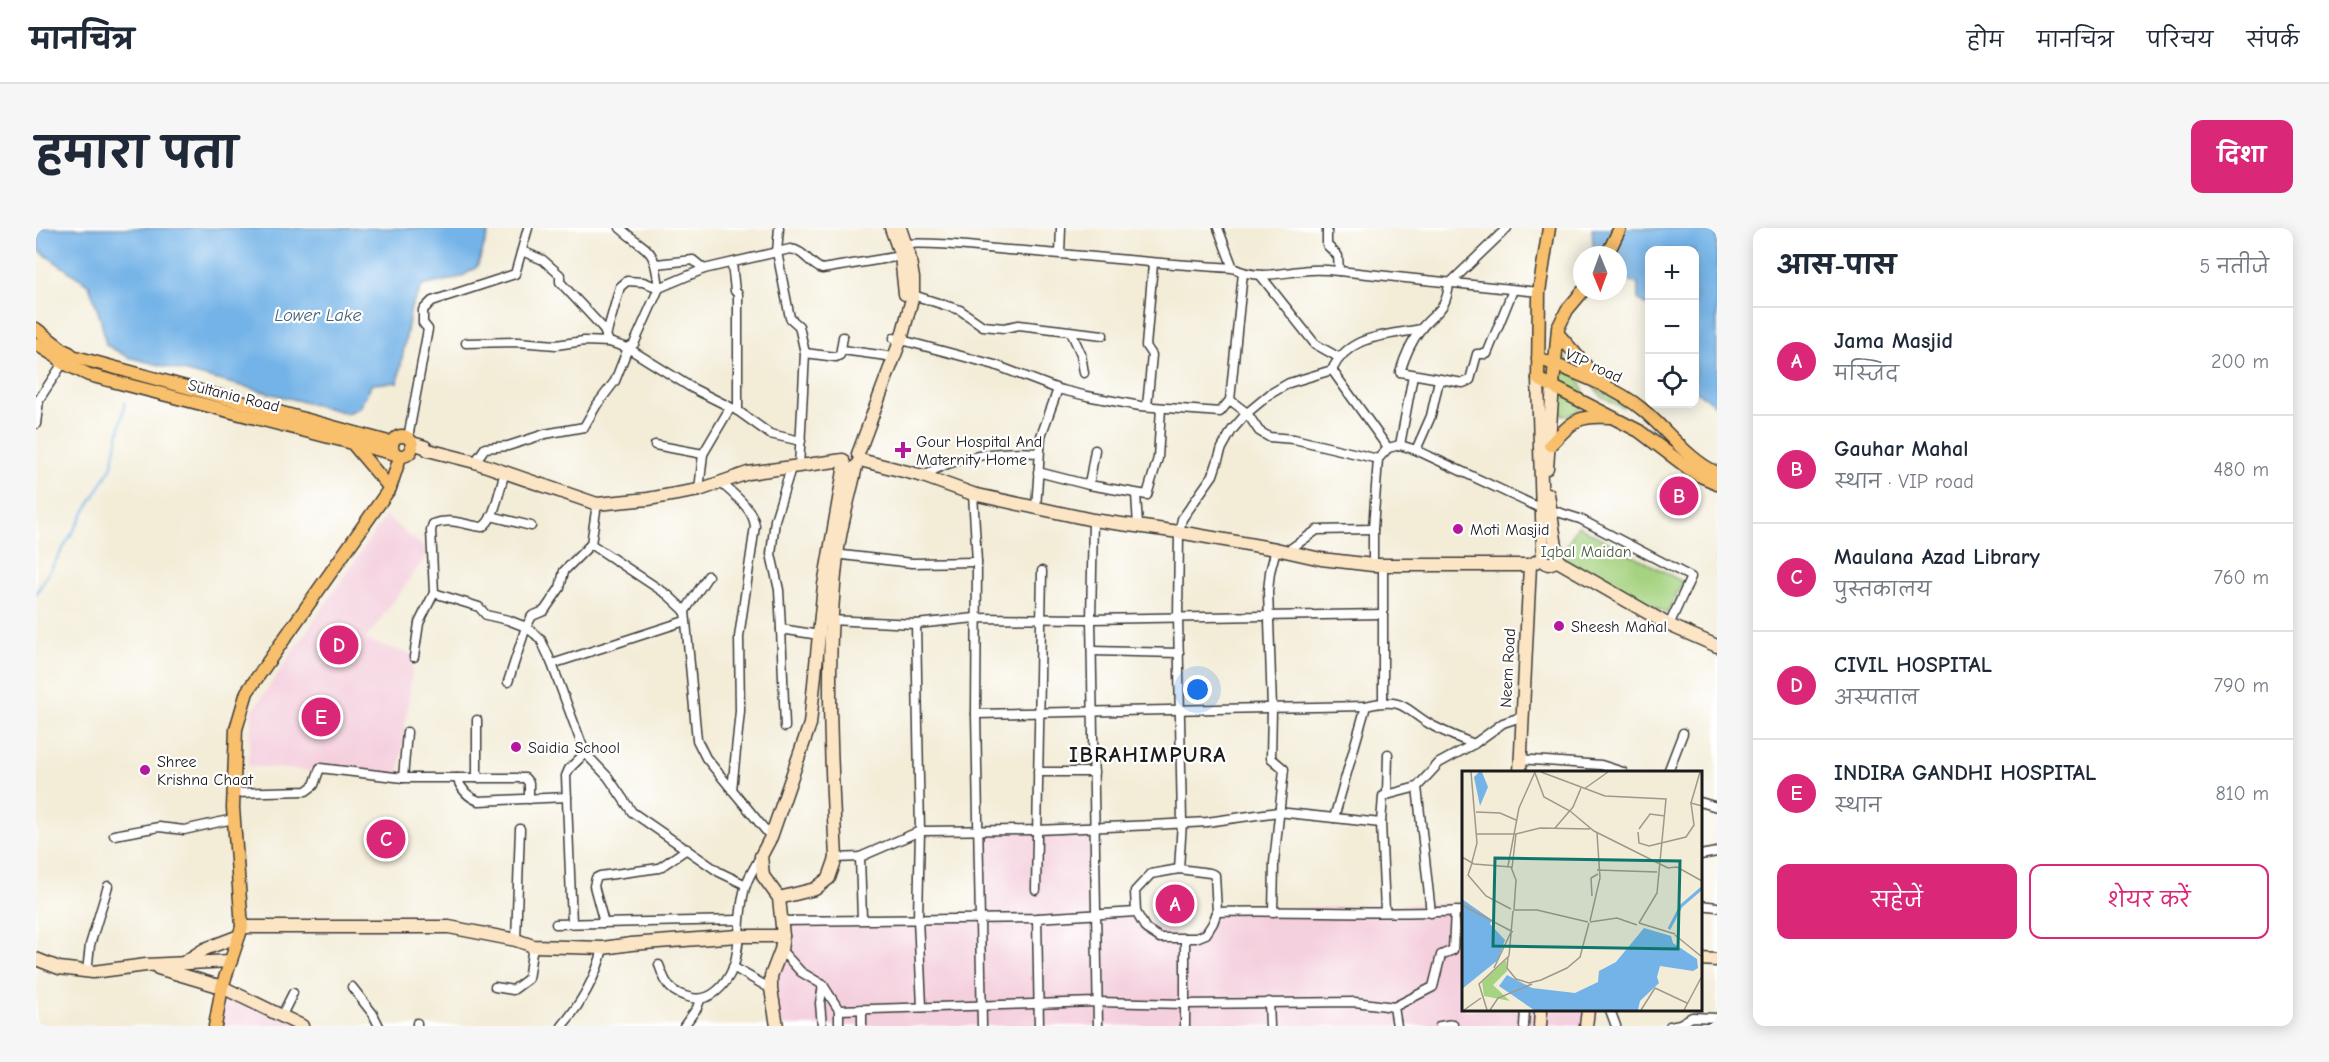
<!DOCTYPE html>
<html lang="hi">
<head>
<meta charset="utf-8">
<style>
	:root { --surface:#fff; --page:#f6f6f7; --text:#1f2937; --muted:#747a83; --line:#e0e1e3; --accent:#db2777 }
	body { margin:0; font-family:"Comic Neue","Playpen Sans Deva",sans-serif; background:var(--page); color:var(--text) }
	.controls { position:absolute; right:18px; top:18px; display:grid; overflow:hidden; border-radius:12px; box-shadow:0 3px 15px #0003 }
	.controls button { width:54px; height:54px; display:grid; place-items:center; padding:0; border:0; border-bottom:2px solid var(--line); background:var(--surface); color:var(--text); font:30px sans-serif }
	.compass { position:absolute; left:1537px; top:18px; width:54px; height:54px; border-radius:50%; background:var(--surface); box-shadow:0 3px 15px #0003; rotate:179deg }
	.you { position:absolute; left:1162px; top:462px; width:21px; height:21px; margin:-15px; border:4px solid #fff; border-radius:50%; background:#1a73e8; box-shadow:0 0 0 9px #1a73e833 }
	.badge { display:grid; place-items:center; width:39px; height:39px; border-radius:50%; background:var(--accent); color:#fff; font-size:20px; font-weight:700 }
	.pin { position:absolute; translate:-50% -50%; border:3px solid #fff; box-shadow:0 2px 6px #0006 }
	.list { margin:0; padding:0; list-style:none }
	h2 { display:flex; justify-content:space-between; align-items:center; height:78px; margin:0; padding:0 24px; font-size:26px }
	h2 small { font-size:20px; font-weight:400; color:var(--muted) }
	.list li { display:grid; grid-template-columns:39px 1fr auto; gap:18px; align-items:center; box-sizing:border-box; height:108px; padding:0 24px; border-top:2px solid var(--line) }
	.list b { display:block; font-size:22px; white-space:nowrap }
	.list p { margin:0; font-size:20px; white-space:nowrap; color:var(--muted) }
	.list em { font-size:20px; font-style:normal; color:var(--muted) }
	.actions { display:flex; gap:12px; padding:18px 24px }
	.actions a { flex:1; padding:14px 0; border:2px solid var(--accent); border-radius:12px; text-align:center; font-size:21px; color:var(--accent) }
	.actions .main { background:var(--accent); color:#fff }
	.icon { flex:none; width:33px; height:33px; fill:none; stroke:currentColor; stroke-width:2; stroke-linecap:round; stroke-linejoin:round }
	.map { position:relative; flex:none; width:1681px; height:798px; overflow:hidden; border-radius:12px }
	header { display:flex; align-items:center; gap:36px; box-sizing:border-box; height:84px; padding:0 30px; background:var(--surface); border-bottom:2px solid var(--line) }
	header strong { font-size:28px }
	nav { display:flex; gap:33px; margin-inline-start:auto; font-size:21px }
	.intro { display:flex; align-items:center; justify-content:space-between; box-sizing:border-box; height:144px; padding:0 36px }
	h1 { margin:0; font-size:42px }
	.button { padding:15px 27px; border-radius:12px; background:var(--accent); color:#fff; font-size:21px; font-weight:700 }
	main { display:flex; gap:36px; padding:0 36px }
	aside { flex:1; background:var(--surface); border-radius:12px; box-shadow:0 3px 15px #0003 }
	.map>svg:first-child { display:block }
</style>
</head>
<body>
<header>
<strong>मानचित्र</strong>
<nav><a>होम</a><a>मानचित्र</a><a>परिचय</a><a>संपर्क</a></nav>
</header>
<div class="intro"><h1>हमारा पता</h1><a class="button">दिशा</a></div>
<main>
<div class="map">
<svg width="1681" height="798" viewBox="0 0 1681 798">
	<rect width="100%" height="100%" fill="#fff"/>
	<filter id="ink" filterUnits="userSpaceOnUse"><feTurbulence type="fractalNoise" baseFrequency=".0167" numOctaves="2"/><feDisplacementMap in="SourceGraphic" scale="12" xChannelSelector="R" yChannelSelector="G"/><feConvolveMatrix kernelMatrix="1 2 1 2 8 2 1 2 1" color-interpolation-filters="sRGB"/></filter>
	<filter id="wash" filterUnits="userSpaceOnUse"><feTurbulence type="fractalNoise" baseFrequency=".008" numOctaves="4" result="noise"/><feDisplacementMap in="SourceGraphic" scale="24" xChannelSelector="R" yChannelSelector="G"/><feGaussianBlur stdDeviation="1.35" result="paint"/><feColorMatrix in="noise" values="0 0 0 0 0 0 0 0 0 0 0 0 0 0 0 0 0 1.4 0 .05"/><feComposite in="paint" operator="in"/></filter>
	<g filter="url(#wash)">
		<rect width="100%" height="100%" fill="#f3ecd7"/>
		<g fill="#f4cfdd">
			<path d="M349 288 390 321 389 330 329 412 378 427 363 550 212 538 216 484Z"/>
			<path d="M1058 600 1060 688 1099 686 1149 710 1192 682 1427 675 1428 782H1552L1549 798H738L744 693 939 690 943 601Z"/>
			<path d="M186 758 268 798H184Z"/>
		</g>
		<g fill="#a6d381" stroke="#61784e" stroke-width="1.5">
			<path d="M1521 126C1530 128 1534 136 1538 143 1549 159 1555 179 1533 188 1509 184 1509 155 1511 136Z"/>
			<path d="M1558 159 1590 176 1589 178 1585 179 1565 168Z"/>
			<path d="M1542 298 1647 354 1631 385 1523 331Z"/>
		</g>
		<g fill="#73b3e7" stroke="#486882" stroke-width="1.5">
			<path d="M0 0H454L441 39 425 49 386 58 375 80 362 154 336 156 323 180 311 185 92 129 70 117 65 92 53 57 2 22Z"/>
			<path d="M1556 0H1681V178L1659 162 1658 22H1614L1613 79 1602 71V55L1582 52V27H1558Z"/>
		</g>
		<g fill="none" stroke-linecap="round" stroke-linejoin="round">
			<path stroke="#73b3e7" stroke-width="2" d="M0 366 76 238 89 175"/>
		</g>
	</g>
	<g filter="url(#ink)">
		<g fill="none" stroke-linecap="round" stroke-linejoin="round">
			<g stroke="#3c3b38" stroke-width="11">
				<g id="street">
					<path d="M743 0 741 24 754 90 763 98 769 125 763 239"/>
					<path d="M1182 0 1197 40"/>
					<path d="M1291 0V17L1302 28 1303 43"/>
					<path d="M1471 0 1413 56C1410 84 1400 82 1384 102 1374 115 1369 128 1364 144L1427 155 1434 152 1441 126H1451L1477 62"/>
					<path d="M866 16C901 14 937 19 972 22 1047 27 1122 36 1197 40 1223 53 1246 44 1274 42 1283 41 1293 42 1303 43L1503 64"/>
					<path d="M486 23 507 32 524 47V54L567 100 573 114 592 120 656 160 702 183 734 206 765 213"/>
					<path d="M1024 25 1025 0"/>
					<path d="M696 35 699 63 702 66V183"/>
					<path d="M620 36 657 32 668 41"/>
					<path d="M1225 48 1279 116 1302 129"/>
					<path d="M877 67 924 82 947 98 968 100 983 97 1067 107"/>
					<path d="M1035 104 1045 126 1048 145"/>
					<path d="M570 108 584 59 591 53 607 54 623 60C618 16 613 26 584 0"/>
					<path d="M858 110 959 137 1022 161 1051 168 1104 178 1184 184 1194 172 1207 45"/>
					<path d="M430 115 482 114 520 117 548 113 573 114"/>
					<path d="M806 122 851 128"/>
					<path d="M769 125 800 129 804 127 807 109"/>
					<path d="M1296 142 1352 220"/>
					<path d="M1194 172 1211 185 1223 203 1233 209 1258 211 1342 231"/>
					<path d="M0 176 27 135"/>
					<path d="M1111 178 1116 127 1110 118 1117 36"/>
					<path d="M0 196 3 172"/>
					<path d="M372 210 392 101 387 95V82L396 73 479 46 492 0"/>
					<path d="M619 217 667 226"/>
					<path d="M1364 217 1377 147"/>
					<path d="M1380 222 1395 188 1403 152"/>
					<path d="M439 234 449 220 472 218 509 206 548 199 560 178 579 153 592 120 598 116 623 60 668 41 754 21C768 22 774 37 786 41L865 28"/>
					<path d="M755 240 739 292 735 326 743 362 745 401 783 407"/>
					<path d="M1002 244 1053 257 1059 222"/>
					<path d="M887 248C919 228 965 222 1002 225"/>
					<path d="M684 254C697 266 717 280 719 298L703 409 704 483 696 562"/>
					<path d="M1053 257 1111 267 1122 230 1125 180"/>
					<path d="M663 262 667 226 694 180"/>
					<path d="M937 266 941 334 940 486 946 798"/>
					<path d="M1100 266 1102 298"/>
					<path d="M561 276 555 316 632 367 649 383 661 512 670 530 735 609"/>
					<path d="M1000 280 1005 208 1022 161"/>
					<path d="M1515 282 1544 291 1655 349 1633 397"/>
					<path d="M455 288 495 298"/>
					<path d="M1057 292 1055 391 1062 798"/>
					<path d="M1250 324 1281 302 1337 301"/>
					<path d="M798 326 876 335 941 334"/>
					<path d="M1337 337V301L1342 231 1352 220 1364 217 1380 222 1506 281"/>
					<path d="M398 365 443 379 450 387 472 392 490 399 499 406 505 412 516 436 549 525 572 549 596 584 683 644 710 657"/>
					<path d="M649 383 672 348"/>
					<path d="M793 392 880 396 939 390 1055 391 1347 386"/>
					<path d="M880 396 884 603 882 690 886 779"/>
					<path d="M745 401 749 499"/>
					<path d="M1056 423 1143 425"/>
					<path d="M378 429 383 395 398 365 395 302 397 296C415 289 428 297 446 299 459 293 464 258 469 244"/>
					<path d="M516 436 649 393"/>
					<path d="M472 454 490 399 496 388 508 383 524 360 528 343 555 316"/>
					<path d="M1347 474V337"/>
					<path d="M940 486 1330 478"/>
					<path d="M441 492V550"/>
					<path d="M1483 531 1565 537 1587 544"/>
					<path d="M1002 544H1058"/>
					<path d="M1632 544 1647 505"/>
					<path d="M367 550 371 504"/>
					<path d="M421 550C425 561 431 569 443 573L531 569"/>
					<path d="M1381 559 1395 685"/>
					<path d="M197 565 270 563 278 557 284 540 367 550H489L493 555V571"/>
					<path d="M1351 567 1352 526"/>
					<path d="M1664 574 1681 579"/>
					<path d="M1298 590 1330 478C1371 468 1368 483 1399 499 1411 505 1425 511 1438 516"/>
					<path d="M78 607 123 599 148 602 197 591"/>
					<path d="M1664 627 1681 624"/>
					<path d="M824 629 826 691"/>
					<path d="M800 630 824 629 884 603 1001 602 1117 597 1171 594 1242 584 1345 595"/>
					<path d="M1143 641 1146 594 1142 389 1143 304 1146 291 1177 247 1186 220 1196 202 1211 185 1234 166 1253 155 1296 142C1313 106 1350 108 1385 101"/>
					<path d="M1143 641 1174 645 1179 647 1181 684 1177 695 1170 706 1160 710H1124L1110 701 1100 684 1099 663 1115 646Z"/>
					<path d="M1000 662 1006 343"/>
					<path d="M1664 677 1681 679"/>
					<path d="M1349 683 1345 595 1347 568 1381 559 1403 535 1438 516 1467 495 1485 489"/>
					<path d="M1181 684C1263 682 1345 687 1428 683"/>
					<path d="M1237 684 1238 635 1248 541 1235 530 1236 480 1232 363 1234 344 1240 321"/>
					<path d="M1001 690 1003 798"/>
					<path d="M744 693 1001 690 1100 684"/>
					<path d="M536 695 530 548 533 541 549 525"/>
					<path d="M568 695 558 658 560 650 564 648 623 640 651 621"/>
					<path d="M520 696 703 692"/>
					<path d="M480 712 484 601"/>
					<path d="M745 722 765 744 787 757 803 782V798"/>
					<path d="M623 737C630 757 634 765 656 770 675 774 690 757 697 740 706 717 701 682 710 657 713 647 720 638 724 628"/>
					<path d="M697 739 735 761"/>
					<path d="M51 744 54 717 72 658"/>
					<path d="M316 759 337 786 343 798"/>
					<path d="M459 759 477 762 492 751 497 718"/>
					<path d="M1233 774 1234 798"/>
					<path d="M1358 779 1361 798"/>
					<path d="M803 782 1061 774 1149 776 1319 774 1358 779 1397 759 1405 727 1417 722 1419 683"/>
					<path d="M1574 782 1580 798"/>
					<path d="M245 789 257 765"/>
					<path d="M381 798V795"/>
					<path d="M526 798C544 777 561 748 567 720"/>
					<path d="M648 798 661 780 664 772"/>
					<path d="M786 798 784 775 787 757"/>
					<path d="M826 798V781"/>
					<path d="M1149 798V710"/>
					<path d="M1404 798 1417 796"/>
					<path d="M1488 798 1489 782"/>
					<path d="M1634 798 1644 796 1656 789 1681 790"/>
				</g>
			</g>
			<g stroke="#3c3b38" stroke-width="15">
				<g id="secondary">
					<path d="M855 0 865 28 869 66"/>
					<path d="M1502 151 1507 322 1505 331 1512 336 1518 334 1521 329 1519 322 1511 320 1507 322"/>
					<path d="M376 215 389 219 392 222 439 234 561 276 612 271 663 262 712 245 807 232"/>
					<path d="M822 226 866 108 877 67V50L873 27 864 0"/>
					<path d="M824 232 887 248 937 266 1057 292 1143 304 1240 321 1285 331 1337 337H1494L1505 331"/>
					<path d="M1511 240 1517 157"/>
					<path d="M1512 266 1521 325"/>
					<path d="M1520 332 1633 397 1681 418"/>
					<path d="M1484 544 1494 337"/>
					<path d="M743 670 779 661 793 650 800 630C795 529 789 429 801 328 804 298 814 268 820 238"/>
					<path d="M206 699H413L480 712 497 718 567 720 595 716 702 708H747"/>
					<path d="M0 731 23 740 57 744 110 737 195 733"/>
					<path d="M1664 731 1681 732"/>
					<path d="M150 733 169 721 203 708"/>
					<path d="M122 740 186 759 266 798"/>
					<path d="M741 798 735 761V748L745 722 747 708 743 670 727 648 725 628 735 609 774 496 788 357 809 237"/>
					<path d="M1504 798 1505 782"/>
					<path d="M1550 798 1552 782"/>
				</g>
			</g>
			<g stroke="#3c3b38" stroke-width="15">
				<g id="primary">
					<path d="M1513 0 1503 64 1502 151 1603 203 1660 246 1681 255"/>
					<path d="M1571 27 1584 0"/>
					<path d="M0 101 30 124"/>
					<path d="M1522 106 1563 153"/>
					<path d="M0 116 24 131"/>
					<circle cx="30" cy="130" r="6"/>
					<path d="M36 128 356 215"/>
					<path d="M1502 130C1535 143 1580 159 1607 182 1631 202 1652 232 1681 245"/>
					<path d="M30 136 53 147 359 226"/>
					<path d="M1517 157 1522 100 1531 82 1547 63"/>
					<circle cx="366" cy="218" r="10"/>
					<path d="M316 215 354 260"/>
					<path d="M1514 217C1537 194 1539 187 1573 189"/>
					<path d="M179 798 186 759 206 699 197 580 200 501 211 464 354 260 364 229"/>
				</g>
			</g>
			<use href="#street" stroke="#fff" stroke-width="8"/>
			<use href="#secondary" stroke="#fce5c4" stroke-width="12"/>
			<use href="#primary" stroke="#f8bf6c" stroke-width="12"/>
		</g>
	</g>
	<g fill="#b5179e" stroke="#fff" stroke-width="2">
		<path d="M864 213h6v6h6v6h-6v6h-6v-6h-6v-6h6z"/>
		<circle cx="1422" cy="301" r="6"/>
		<circle cx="1523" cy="398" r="6"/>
		<circle cx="480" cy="519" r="6"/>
		<circle cx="109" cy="542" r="6"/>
	</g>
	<g text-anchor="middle" stroke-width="4.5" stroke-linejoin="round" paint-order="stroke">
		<g font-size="16" fill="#1c1c1c" stroke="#fff">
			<text transform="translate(1558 137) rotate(25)" y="6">VIP road</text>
			<text transform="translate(198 167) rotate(14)" y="6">Sultania Road</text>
			<text transform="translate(1471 440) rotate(-87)" y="6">Neem Road</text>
		</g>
		<g font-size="16" fill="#1c1c1c" stroke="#fff" text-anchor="start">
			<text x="880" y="219">Gour Hospital And<tspan x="880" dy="18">Maternity Home</tspan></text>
			<text x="1434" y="307">Moti Masjid</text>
			<text x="1535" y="404">Sheesh Mahal</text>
			<text x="492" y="525">Saidia School</text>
			<text x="121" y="539">Shree<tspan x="121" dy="18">Krishna Chaat</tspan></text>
		</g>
		<g font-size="16" fill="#4c5c3f" stroke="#fff">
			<text x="1550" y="329">Iqbal Maidan</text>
		</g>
		<g font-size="18" font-style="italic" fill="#436077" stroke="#fff">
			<text x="282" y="93">Lower Lake</text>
		</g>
		<g font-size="22" font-weight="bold" letter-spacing="1.5" fill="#1c1c1c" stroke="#fff">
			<text x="1112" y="534">IBRAHIMPURA</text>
		</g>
	</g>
	<g transform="translate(1426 543)">
		<rect width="240" height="240" fill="#f3ecd7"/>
		<path d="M44 189 45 200 31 214 48 230 22 225 20 211Z" fill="#a6d381"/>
		<path d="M17 1H20L26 16 18 35 12 6ZM0 128 30 149 28 153 43 169 36 189 0 218ZM182 157 209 165 211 172 235 188 236 197 231 200 198 195 195 206 197 212 178 230 176 239H72L37 215 45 204 70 217 113 222 136 211 137 200 154 191Z" fill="#73b3e7"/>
		<path fill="none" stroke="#73b3e7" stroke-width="3" d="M207 158 219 135 240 117"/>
		<path fill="none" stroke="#9d998c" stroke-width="1.5" d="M9 1 15 72 10 91M79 1 143 25 204 28 195 122 177 152M73 2 82 26 108 40 132 60 206 97M122 18 146 1M229 32 238 1M14 41 38 42 54 49M93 57 111 36 119 17M177 58 188 43 203 45M176 61 177 72 187 75 224 66 232 54 229 32 240 35M15 63H54L78 57 128 58M0 86 12 93 49 96 54 109 52 138M10 92 6 104 24 125 49 138M46 95 57 37 73 1M50 97 54 63M205 97 215 96 240 110M135 99 195 101M130 125 129 107 136 103M0 134 51 161M51 139H75L126 151M128 150 138 107 135 62M128 151 155 147 175 154M177 152 213 163M213 164 240 186M46 186 45 197 54 208 67 212 79 209 105 197 118 186 127 152M32 197 49 161M2 239 19 227M25 239 17 213 47 185 51 140M28 239 36 227 70 213M179 239 193 217 225 232M222 239 240 205"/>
		<path fill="#0f766e" fill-opacity="0.15" stroke="#0f766e" stroke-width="3" d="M33 87 218 90 216 178 31 175Z"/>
		<rect width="240" height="240" fill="none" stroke="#1c1c1c" stroke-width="3"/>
	</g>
</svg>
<div class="controls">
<button>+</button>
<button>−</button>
<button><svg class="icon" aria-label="locate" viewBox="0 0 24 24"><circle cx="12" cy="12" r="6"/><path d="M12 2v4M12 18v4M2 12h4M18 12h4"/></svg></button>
</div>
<svg class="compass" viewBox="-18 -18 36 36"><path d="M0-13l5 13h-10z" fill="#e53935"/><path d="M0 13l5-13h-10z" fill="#747a83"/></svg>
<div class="you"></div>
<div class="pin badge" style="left:1139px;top:676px">A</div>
<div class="pin badge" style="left:1643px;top:268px">B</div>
<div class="pin badge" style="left:350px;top:611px">C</div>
<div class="pin badge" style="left:303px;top:417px">D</div>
<div class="pin badge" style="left:285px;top:489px">E</div>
</div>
<aside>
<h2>आस-पास<small>5 नतीजे</small></h2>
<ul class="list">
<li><span class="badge">A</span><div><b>Jama Masjid</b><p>मस्जिद</p></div><em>200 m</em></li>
<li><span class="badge">B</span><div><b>Gauhar Mahal</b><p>स्थान · VIP road</p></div><em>480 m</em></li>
<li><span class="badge">C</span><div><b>Maulana Azad Library</b><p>पुस्तकालय</p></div><em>760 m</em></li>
<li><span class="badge">D</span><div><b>CIVIL HOSPITAL</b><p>अस्पताल</p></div><em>790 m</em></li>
<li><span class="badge">E</span><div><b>INDIRA GANDHI HOSPITAL</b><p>स्थान</p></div><em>810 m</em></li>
</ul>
<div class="actions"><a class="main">सहेजें</a><a>शेयर करें</a></div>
</aside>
</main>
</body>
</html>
